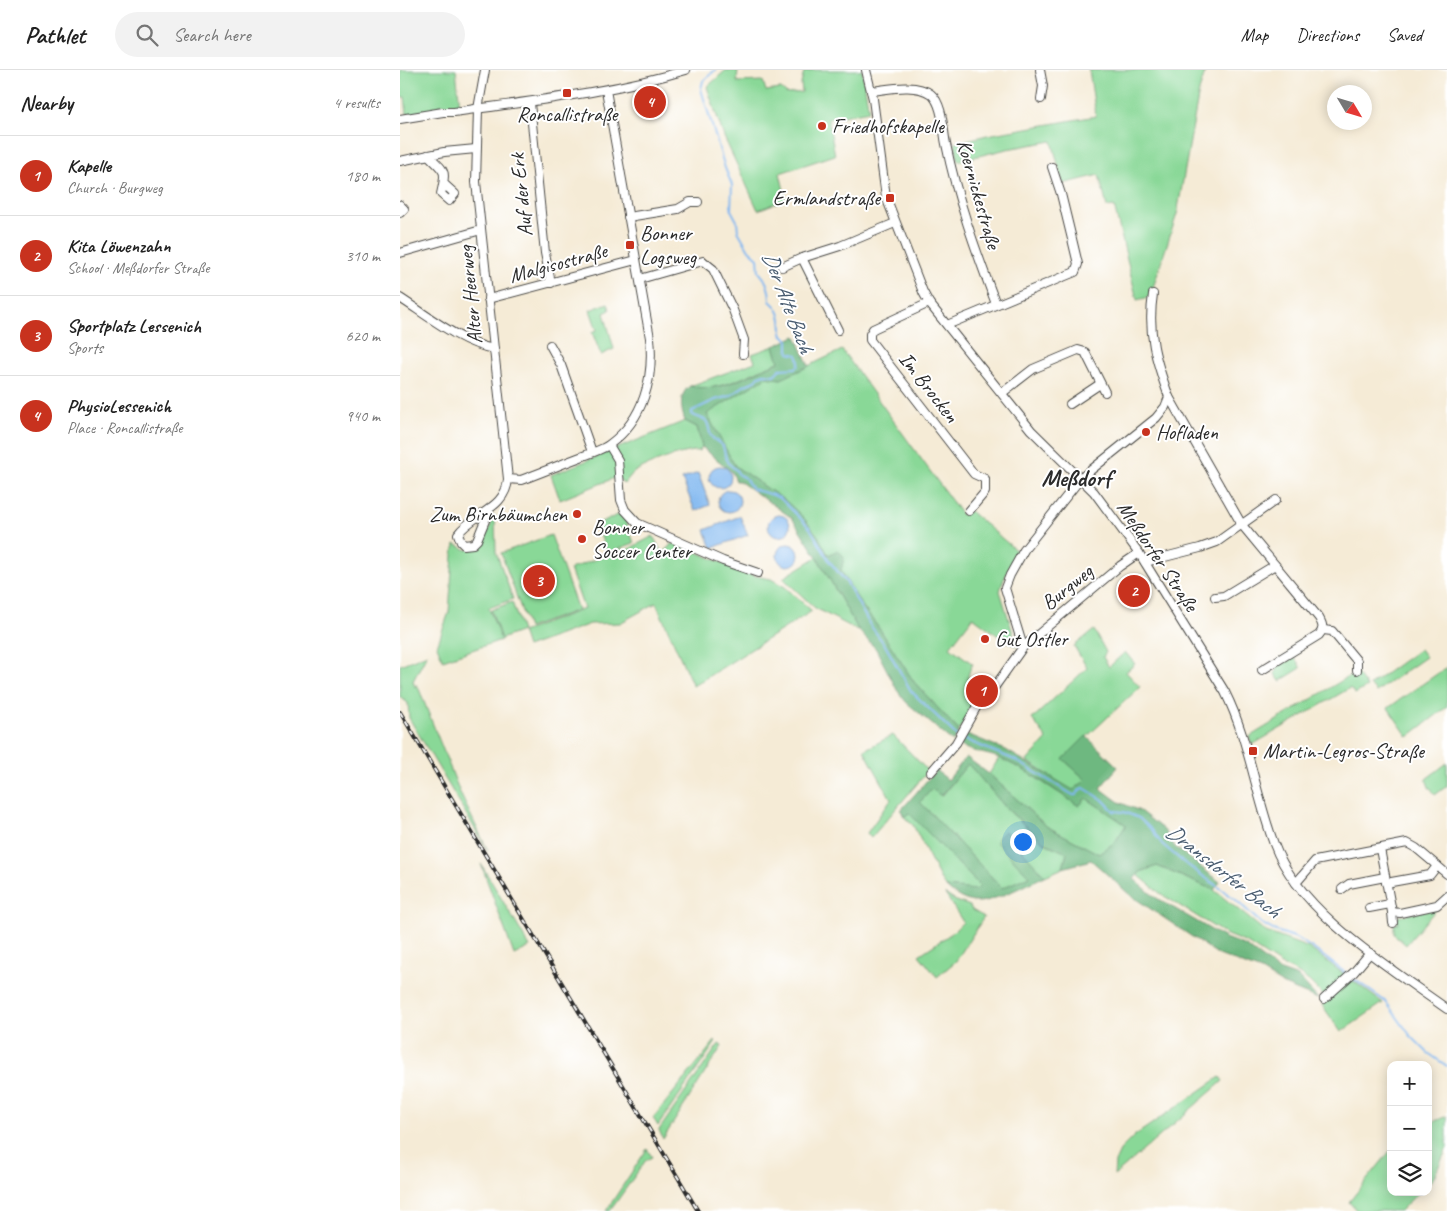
<!DOCTYPE html>
<html lang="en">
<head>
<meta charset="utf-8">
<style>
	:root { --surface:#fff; --page:#f2f2f2; --text:#222; --muted:#767676; --line:#e0e0e0; --accent:#c8321e }
	body { margin:0; font-family:Caveat,sans-serif; background:var(--page); color:var(--text) }
	.controls { position:absolute; right:15px; bottom:15px; display:grid; overflow:hidden; border-radius:10px; box-shadow:0 2px 12px #0003 }
	.controls button { width:45px; height:45px; display:grid; place-items:center; padding:0; border:0; border-bottom:1px solid var(--line); background:var(--surface); color:var(--text); font:25px sans-serif }
	.compass { position:absolute; left:927px; top:15px; width:45px; height:45px; border-radius:50%; background:var(--surface); box-shadow:0 2px 12px #0003; rotate:128deg }
	.you { position:absolute; left:622px; top:771px; width:18px; height:18px; margin:-12px; border:4px solid #fff; border-radius:50%; background:#1a73e8; box-shadow:0 0 0 8px #1a73e833 }
	.badge { display:grid; place-items:center; width:32px; height:32px; border-radius:50%; background:var(--accent); color:#fff; font-size:16px; font-weight:700 }
	.pin { position:absolute; translate:-50% -50%; border:2px solid #fff; box-shadow:0 1px 5px #0006 }
	.list { margin:0; padding:0; list-style:none }
	h2 { display:flex; justify-content:space-between; align-items:center; height:65px; margin:0; padding:0 20px; font-size:21px }
	h2 small { font-size:16px; font-weight:400; color:var(--muted) }
	.list li { display:grid; grid-template-columns:32px 1fr auto; gap:15px; align-items:center; box-sizing:border-box; height:80px; padding:0 20px; border-top:1px solid var(--line) }
	.list b { display:block; font-size:19px; white-space:nowrap }
	.list p { margin:0; font-size:16px; white-space:nowrap; color:var(--muted) }
	.list em { font-size:16px; font-style:normal; color:var(--muted) }
	.icon { flex:none; width:28px; height:28px; fill:none; stroke:currentColor; stroke-width:2; stroke-linecap:round; stroke-linejoin:round }
	.map { position:relative; flex:none; width:1047px; height:1141px; overflow:hidden }
	header { display:flex; align-items:center; gap:30px; box-sizing:border-box; height:70px; padding:0 25px; background:var(--surface); border-bottom:1px solid var(--line) }
	header strong { font-size:24px }
	nav { display:flex; gap:28px; margin-inline-start:auto; font-size:18px }
	.search { width:350px; height:45px; background:var(--page); display:flex; align-items:center; gap:12px; box-sizing:border-box; padding:0 18px; border-radius:28px; color:var(--muted); font-size:19px }
	main { display:flex }
	aside { flex:1; background:var(--surface) }
	.map>svg:first-child { display:block }
</style>
</head>
<body>
<header>
<strong>Pathlet</strong>
<div class="search"><svg class="icon" aria-label="search" viewBox="0 0 24 24"><circle cx="10" cy="10" r="6"/><path d="M15 15l6 6"/></svg>Search here</div>
<nav><a>Map</a><a>Directions</a><a>Saved</a></nav>
</header>
<main>
<aside>
<h2>Nearby<small>4 results</small></h2>
<ul class="list">
<li><span class="badge">1</span><div><b>Kapelle</b><p>Church · Burgweg</p></div><em>180 m</em></li>
<li><span class="badge">2</span><div><b>Kita Löwenzahn</b><p>School · Meßdorfer Straße</p></div><em>310 m</em></li>
<li><span class="badge">3</span><div><b>Sportplatz Lessenich</b><p>Sports</p></div><em>620 m</em></li>
<li><span class="badge">4</span><div><b>PhysioLessenich</b><p>Place · Roncallistraße</p></div><em>940 m</em></li>
</ul>
</aside>
<div class="map">
<svg width="1047" height="1141" viewBox="0 0 1047 1141">
	<rect width="100%" height="100%" fill="#fff"/>
	<filter id="ink" filterUnits="userSpaceOnUse"><feTurbulence type="fractalNoise" baseFrequency=".02" numOctaves="2"/><feDisplacementMap in="SourceGraphic" scale="10" xChannelSelector="R" yChannelSelector="G"/><feConvolveMatrix kernelMatrix="1 2 1 2 8 2 1 2 1" color-interpolation-filters="sRGB"/></filter>
	<filter id="wash" filterUnits="userSpaceOnUse"><feTurbulence type="fractalNoise" baseFrequency=".0096" numOctaves="4" result="noise"/><feDisplacementMap in="SourceGraphic" scale="20" xChannelSelector="R" yChannelSelector="G"/><feGaussianBlur stdDeviation="1.12" result="paint"/><feColorMatrix in="noise" values="0 0 0 0 0 0 0 0 0 0 0 0 0 0 0 0 0 1.4 0 .05"/><feComposite in="paint" operator="in"/></filter>
	<g filter="url(#wash)">
		<rect width="100%" height="100%" fill="#f5ebd6"/>
		<g fill="#89d897" stroke="#5a8261">
			<path d="M0 0H56L60 37 52 38 42 34 33 40 7 44 5 27 0 28Z"/>
			<path d="M326 0H338L337 12 363 11 366 21 381 19 387 24 402 22 401 14 404 2 413 0H462L469 41 428 49 435 85 380 103 386 129 358 140 324 67 307 17Z"/>
			<path d="M689 0H806L799 21 777 144 750 227 737 230 714 136 707 137 699 105 663 114 652 71 607 79 558 91 555 73 587 65 696 46Z"/>
			<path d="M208 233 210 240 204 243 214 279 201 285 192 262 197 260 190 240Z"/>
			<path d="M374 276 379 292C351 302 320 324 290 316L355 292 352 284Z"/>
			<path d="M442 280 562 445 570 441 618 482 603 511 600 521 617 576 608 573 573 547 550 577 573 594C563 610 571 618 573 635L559 661 514 612 481 561 460 533 441 501 428 485 418 466 387 432 335 396 306 344 366 307 381 309Z"/>
			<path d="M285 351 297 357 302 377 299 381C288 379 240 396 232 404 229 407 227 411 224 414L217 407 160 430 151 405Z"/>
			<path d="M223 443 234 473 207 483 196 454Z"/>
			<path d="M95 445 96 482 113 529 89 538 101 570 43 590 37 576 49 542 53 485 55 474 67 480C85 477 88 460 95 445Z"/>
			<path d="M151 465 178 540 128 558 101 483Z"/>
			<path d="M253 466 262 483H264L271 474H277L355 506 371 509 385 517 412 541 293 616 256 533 220 553 190 554 127 577 122 562 184 539 170 499 223 479 225 481Z"/>
			<path d="M417 487 459 561 415 538 383 508Z"/>
			<path d="M112 532 122 561 101 569 91 540Z"/>
			<path d="M694 560 706 582 703 587 709 597 725 582 735 594 726 602 740 617 663 689 687 710 673 721 627 691 647 669 632 649 687 598 674 576Z"/>
			<path d="M1020 579 1026 587 976 622 970 615Z"/>
			<path d="M27 584 13 611 15 617 17 614 61 725 88 781 9 648 8 633 0 627V595Z"/>
			<path d="M894 587 901 598 880 611 875 604 877 597Z"/>
			<path d="M1047 597V637L1008 667 988 638Z"/>
			<path d="M956 602 967 617 955 624 950 618 852 675 849 667Z"/>
			<path d="M493 665 528 701 471 768 467 763 491 729 464 680Z"/>
			<path d="M599 688 624 700 679 736 686 728 727 755 715 772 699 784 646 756 589 704Z"/>
			<path d="M568 693 607 739 644 773 667 783 663 798 645 806 604 762 595 771 630 806 602 818 520 732 532 718 542 726Z"/>
			<path d="M1047 693V716L1035 725 1029 717 1026 709Z"/>
			<path d="M509 742 580 816 576 821 546 817 543 814 513 755 504 747Z"/>
			<path d="M81 794 130 877 114 885Z"/>
			<path d="M757 796 814 820 866 862 909 878 983 933 941 962 922 935 927 929 909 911 898 903 881 895 847 873 827 865 761 824 738 805 740 802Z"/>
			<path d="M545 824 554 830 570 836 572 840 584 847 556 891 537 907 519 885 552 863 563 852Z"/>
			<path d="M1038 837 1006 875 994 864V854L998 853 997 847Z"/>
			<path d="M315 971 316 972 258 1056 253 1048Z"/>
			<path d="M319 974 322 976 263 1069 259 1060Z"/>
			<path d="M820 1007 823 1011 714 1106 715 1092 721 1079 734 1066Z"/>
			<path d="M1047 1046V1078L1033 1109 1028 1113V1057L1035 1051Z"/>
			<path d="M247 1079 252 1087 246 1090 210 1141H206Z"/>
			<path d="M991 1080V1122H1019L1000 1141H957L949 1132Z"/>
		</g>
		<g fill="#6eb880" stroke="#4c7256">
			<path d="M396 266 409 296 381 309 366 307 307 344 335 396 387 432 403 447 418 466 428 485 438 480 444 487 441 501 460 533 481 561 514 612 559 661 553 672 506 632 497 620 476 579 459 561 417 487 392 448 339 411H336L332 402 302 377 297 357 285 351C281 340 278 324 290 316 321 324 351 303 379 292L374 276Z"/>
			<path d="M567 664 606 680 673 720 686 710 663 689 686 666 718 697 700 718 719 732 740 741 764 760 775 777 820 812 814 820 757 796 740 802 734 809 755 827 825 868 846 876 878 900 898 907 918 929 884 915 861 901 819 885 730 825 691 790 663 798 667 783 645 773 607 739 568 694 541 726 532 719 520 732 602 818 629 806 595 771 605 761 645 806C630 813 593 832 578 832 567 833 554 825 546 817L576 820 580 816 509 743 504 747 501 740 536 700 548 710 566 687 589 704 646 756 699 784 715 772 726 755 686 728 679 736C653 719 628 700 599 688 589 684 567 681 559 675Z"/>
		</g>
		<g fill="#81b8f0" stroke="#56728e">
			<circle cx="320" cy="407" r="11"/>
			<path d="M298 403 310 435 295 441 282 409Z"/>
			<circle cx="329" cy="431" r="11"/>
			<circle cx="379" cy="456" r="11"/>
			<path d="M340 446 348 465 312 478 305 460Z"/>
			<circle cx="388" cy="485" r="11"/>
		</g>
		<g fill="none" stroke-linecap="round" stroke-linejoin="round">
			<g stroke="#81b8f0" stroke-width="2">
				<path d="M315 0 303 11 301 19 325 98 332 115 331 140 337 151 338 161 349 180 358 188 359 202C367 210 370 219 370 231 381 240 382 250 382 264L388 270V279L389 283 397 285 399 290 398 296 395 298 380 299 374 305 364 304 359 306 355 311 345 315 330 326 315 330 292 341V344C296 348 302 347 306 351 309 354 309 362 311 366 314 371 319 372 323 376L327 392 336 400 339 405 345 408 352 419 373 425 381 429 410 458 430 492 447 513 470 555 485 575 511 621 557 666"/>
				<path d="M561 668 615 690 673 725H676L681 719 684 718 702 729 714 741 724 742 739 748 752 760 762 774 782 791 835 829 861 853 873 860 894 867 911 877 947 904"/>
				<path d="M951 907 986 932 1010 965 1028 983 1047 996"/>
			</g>
		</g>
	</g>
	<g filter="url(#ink)">
		<g fill="none" stroke-linecap="round" stroke-linejoin="round">
			<g stroke="#494845" stroke-width="10">
				<g id="minor">
					<path d="M85 0 78 39 76 112 108 409C106 439 73 443 58 464L61 472 64 475 73 474 77 470 90 438"/>
					<path d="M466 0 473 29 486 127 523 222 529 233 631 360 694 422 739 483 825 622C849 670 855 723 874 774 899 842 990 898 1047 939"/>
					<path d="M640 0 643 16 641 29"/>
					<path d="M471 21C490 19 515 13 531 24 543 34 543 60 546 74 557 129 576 181 596 234"/>
					<path d="M130 33 145 183 151 213"/>
					<path d="M0 49 43 42H54C132 31 210 23 286 0"/>
					<path d="M28 85C45 102 47 99 41 124L49 131 55 124 44 114"/>
					<path d="M0 91 44 82 76 79"/>
					<path d="M0 135 4 139 0 143"/>
					<path d="M228 147 278 139 290 132H298"/>
					<path d="M0 183 81 160"/>
					<path d="M402 188 438 260"/>
					<path d="M382 197 402 188 440 176 495 153"/>
					<path d="M240 209 303 191 313 199 333 240 344 270 343 284"/>
					<path d="M0 228C28 246 61 273 94 279"/>
					<path d="M88 229 236 190"/>
					<path d="M529 233 473 259 470 264V270L574 404 585 409V422L569 441"/>
					<path d="M547 255 675 202 678 194 672 169 661 124 652 97"/>
					<path d="M150 275 161 295 192 382"/>
					<path d="M602 323 633 299 678 280 685 282 705 322"/>
					<path d="M769 327 842 455 919 548C923 555 924 559 919 565L862 600"/>
					<path d="M670 334 700 314"/>
					<path d="M209 375 218 390 221 430 225 440 237 453 323 491 358 503"/>
					<path d="M108 409 121 410C143 402 164 393 186 385 193 382 204 379 210 374 244 349 254 308 250 268L206 20"/>
					<path d="M745 492 800 478 817 472 876 430"/>
					<path d="M815 527 824 526 875 495"/>
					<path d="M923 560 932 561 957 591V600"/>
					<path d="M623 577 605 518 610 505 624 480 681 408 756 348 765 337 769 327C756 291 747 263 753 224"/>
					<path d="M531 702 556 673 577 636 591 622 623 577 720 496 739 483"/>
					<path d="M980 779 992 842 1000 843 1037 835 1047 826"/>
					<path d="M896 813 915 791 1007 773 1016 778 1047 804"/>
					<path d="M986 813 1030 805 1037 796"/>
					<path d="M942 819 949 814 985 807"/>
					<path d="M969 838 990 834"/>
					<path d="M992 842 993 853"/>
					<path d="M924 929 954 902 970 883"/>
				</g>
			</g>
			<use href="#minor" stroke="#fff" stroke-width="8"/>
			<g stroke="#2b2b2b" stroke-width="4">
				<path id="rail" d="M0 642 298 1141"/>
			</g>
			<use href="#rail" stroke="#fff" stroke-width="2" stroke-dasharray="5.5" stroke-linecap="butt"/>
		</g>
	</g>
	<g fill="#c8321e" stroke="#fff" stroke-width="2">
		<rect x="162" y="18" width="10" height="10" rx="2.5"/>
		<circle cx="422" cy="56" r="5"/>
		<rect x="485" y="123" width="10" height="10" rx="2.5"/>
		<rect x="225" y="170" width="10" height="10" rx="2.5"/>
		<circle cx="746" cy="362" r="5"/>
		<circle cx="177" cy="444" r="5"/>
		<circle cx="182" cy="469" r="5"/>
		<circle cx="585" cy="569" r="5"/>
		<rect x="848" y="676" width="10" height="10" rx="2.5"/>
	</g>
	<g text-anchor="middle" stroke-width="4" stroke-linejoin="round" paint-order="stroke">
		<g font-size="21" fill="#2b2b2b" stroke="#fff" text-anchor="start">
			<text x="167" y="51" text-anchor="middle">Roncallistraße</text>
			<text x="432" y="63">Friedhofskapelle</text>
			<text x="480" y="135" text-anchor="end">Ermlandstraße</text>
			<text x="240" y="170">Bonner<tspan x="240" dy="24">Logsweg</tspan></text>
			<text x="756" y="369">Hofladen</text>
			<text x="167" y="451" text-anchor="end">Zum Birnbäumchen</text>
			<text x="192" y="464">Bonner<tspan x="192" dy="24">Soccer Center</tspan></text>
			<text x="595" y="576">Gut Ostler</text>
			<text x="863" y="688">Martin-Legros-Straße</text>
		</g>
		<g font-size="21" fill="#2b2b2b" stroke="#fff">
			<text transform="translate(579 124) rotate(74)" y="7">Koernickestraße</text>
			<text transform="translate(121 125) rotate(-96)" y="7">Auf der Erk</text>
			<text transform="translate(158 193) rotate(-15)" y="7">Malgisostraße</text>
			<text transform="translate(70 225) rotate(-96)" y="7">Alter Heerweg</text>
			<text transform="translate(529 317) rotate(52)" y="7">Im Brocken</text>
			<text transform="translate(758 486) rotate(56)" y="7">Meßdorfer Straße</text>
			<text transform="translate(667 517) rotate(-39)" y="7">Burgweg</text>
		</g>
		<g font-size="22" font-style="italic" fill="#495c70" stroke="#fff">
			<text transform="translate(389 232) rotate(69)" y="8">Der Alte Bach</text>
			<text transform="translate(824 800) rotate(38)" y="8">Dransdorfer Bach</text>
		</g>
		<g font-size="24" font-weight="bold" fill="#2b2b2b" stroke="#fff">
			<text x="676" y="416">Meßdorf</text>
		</g>
	</g>
</svg>
<div class="controls">
<button>+</button>
<button>−</button>
<button><svg class="icon" aria-label="layers" viewBox="0 0 24 24"><path d="M12 4l9 5-9 5-9-5zM3 14l9 5 9-5"/></svg></button>
</div>
<svg class="compass" viewBox="-18 -18 36 36"><path d="M0-13l5 13h-10z" fill="#e53935"/><path d="M0 13l5-13h-10z" fill="#767676"/></svg>
<div class="you"></div>
<div class="pin badge" style="left:582px;top:621px">1</div>
<div class="pin badge" style="left:734px;top:521px">2</div>
<div class="pin badge" style="left:139px;top:511px">3</div>
<div class="pin badge" style="left:250px;top:32px">4</div>
</div>
</main>
</body>
</html>
